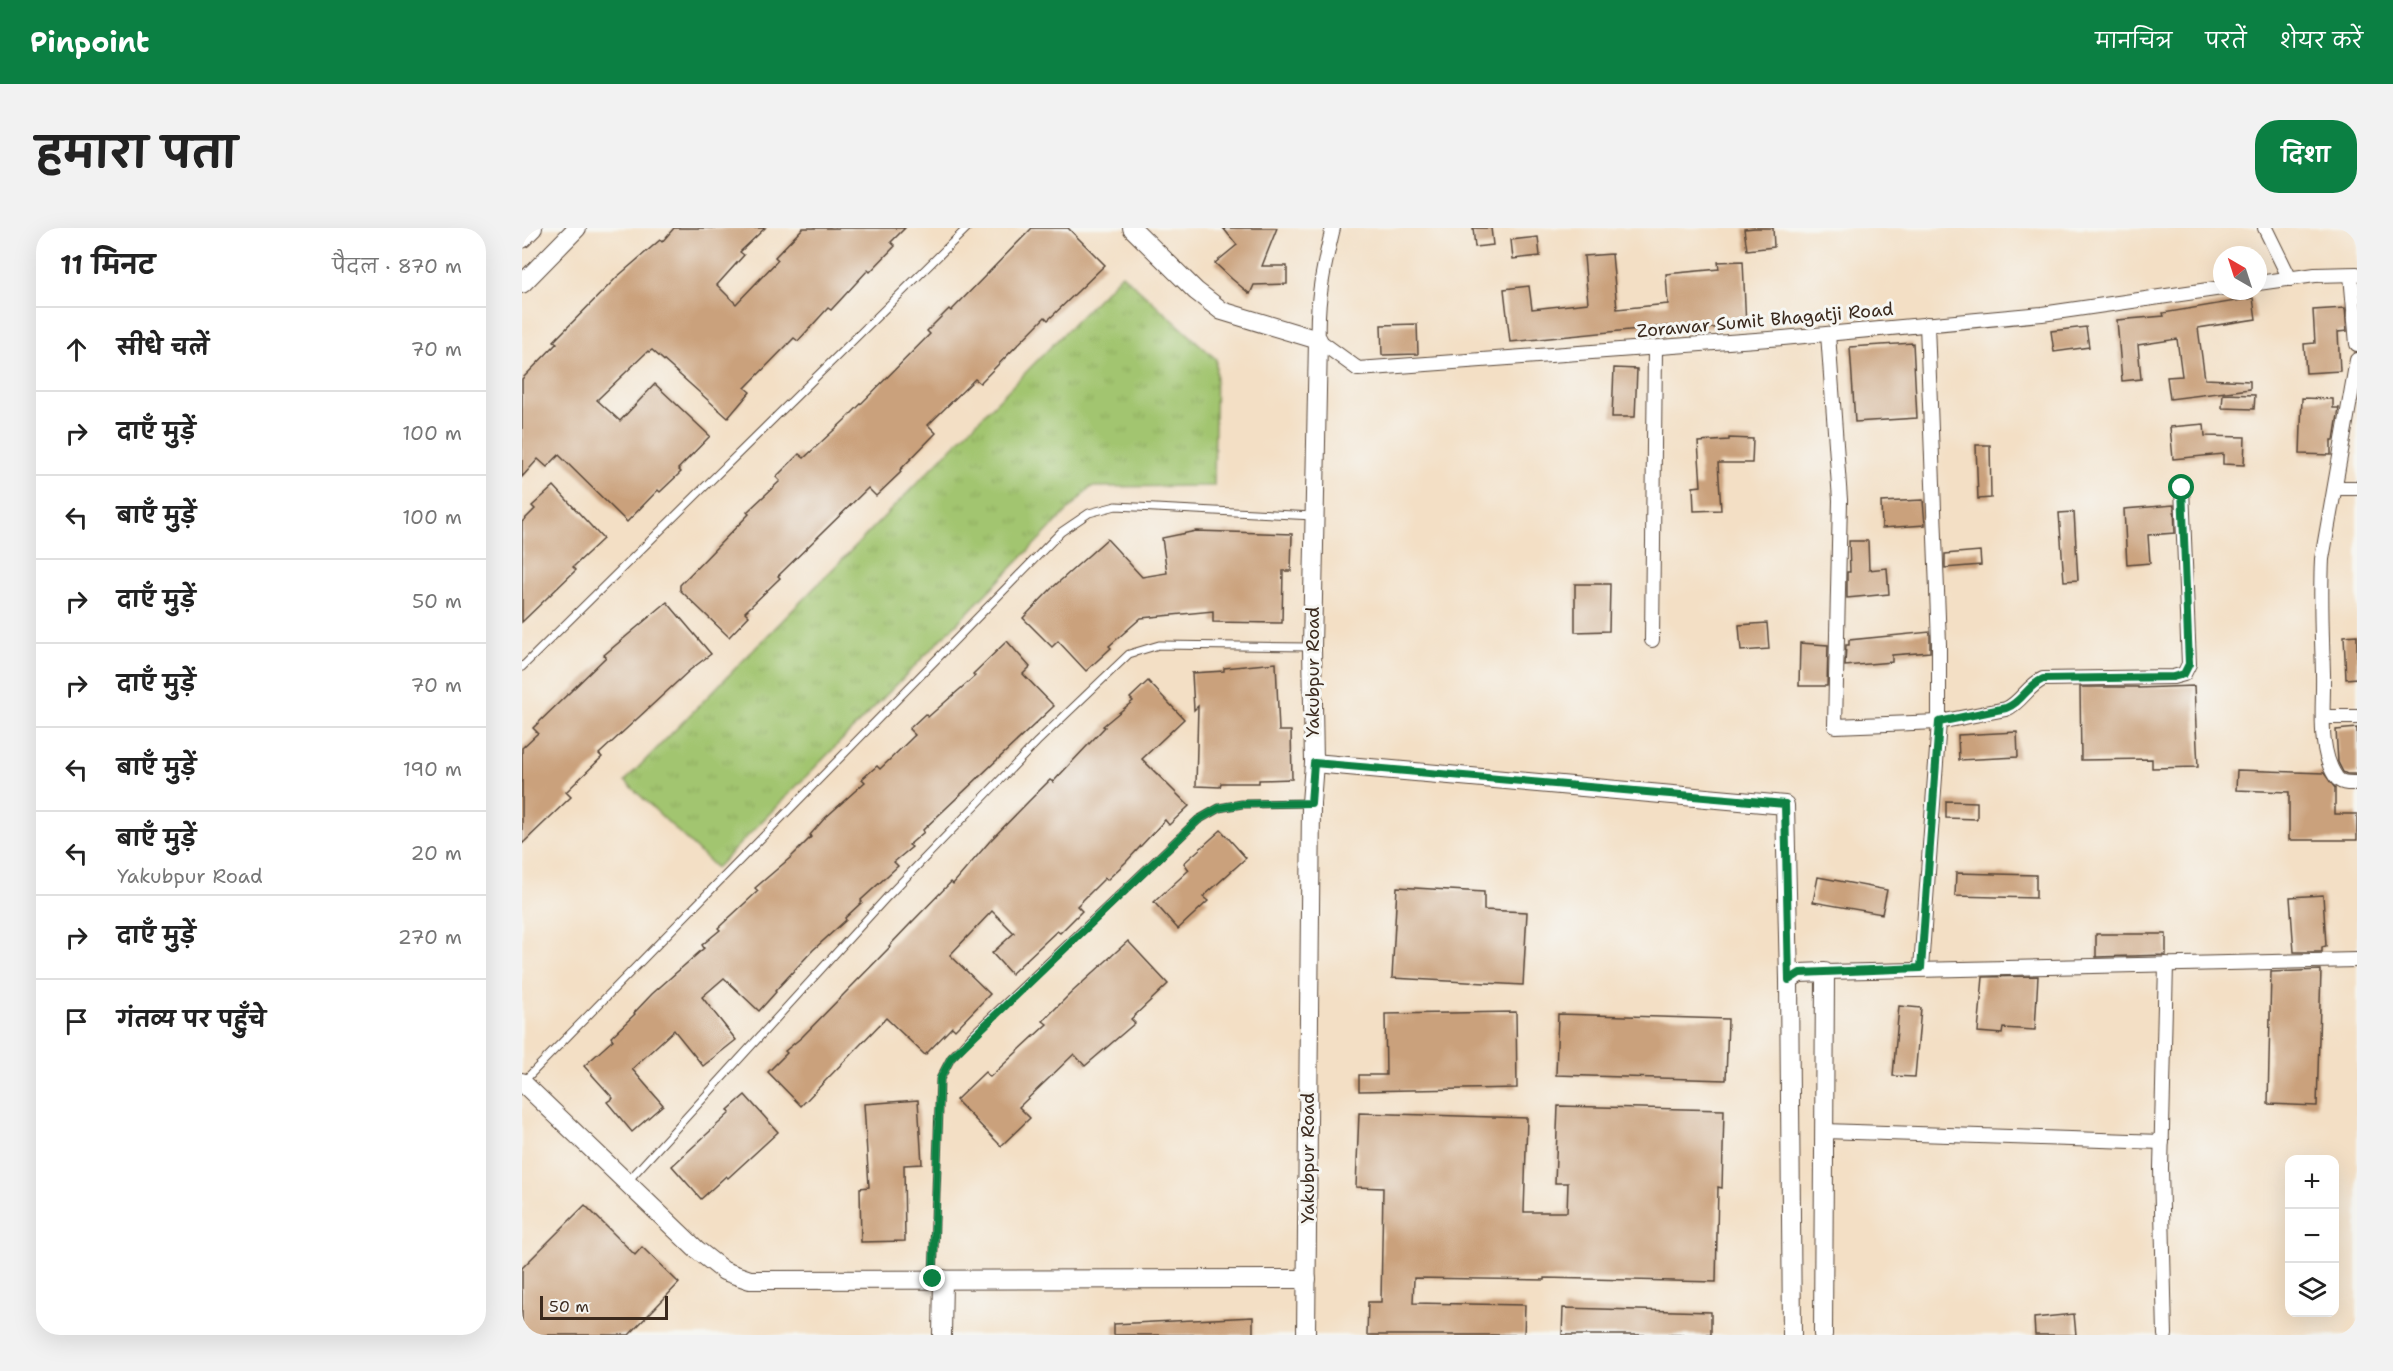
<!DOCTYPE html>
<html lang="hi">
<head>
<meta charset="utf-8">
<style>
	:root { --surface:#fff; --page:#f2f2f2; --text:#222; --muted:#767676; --line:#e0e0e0; --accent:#0b8043 }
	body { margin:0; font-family:"Shantell Sans","Playpen Sans Deva",sans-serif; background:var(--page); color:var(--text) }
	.controls { position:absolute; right:18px; bottom:18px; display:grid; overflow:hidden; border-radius:12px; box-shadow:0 6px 24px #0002 }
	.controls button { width:54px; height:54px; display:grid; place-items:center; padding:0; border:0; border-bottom:2px solid var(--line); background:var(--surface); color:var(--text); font:30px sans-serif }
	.compass { position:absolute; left:1691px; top:18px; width:54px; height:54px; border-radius:50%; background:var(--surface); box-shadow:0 6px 24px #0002; rotate:321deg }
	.scale { position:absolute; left:18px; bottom:15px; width:128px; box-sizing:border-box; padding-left:6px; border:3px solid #3b2a1e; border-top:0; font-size:16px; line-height:21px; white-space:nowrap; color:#3b2a1e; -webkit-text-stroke:4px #f6f6f2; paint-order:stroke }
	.stop { position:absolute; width:18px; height:18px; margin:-14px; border:4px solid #0b8043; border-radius:50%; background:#fff }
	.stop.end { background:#0b8043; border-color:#fff; box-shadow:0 2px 6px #0008 }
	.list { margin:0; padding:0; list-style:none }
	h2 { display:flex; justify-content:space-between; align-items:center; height:78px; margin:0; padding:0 24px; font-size:26px }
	h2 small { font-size:20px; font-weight:400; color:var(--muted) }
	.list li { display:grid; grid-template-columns:39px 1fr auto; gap:18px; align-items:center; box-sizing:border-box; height:84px; padding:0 24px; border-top:2px solid var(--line) }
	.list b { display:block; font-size:22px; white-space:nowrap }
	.list p { margin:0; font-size:20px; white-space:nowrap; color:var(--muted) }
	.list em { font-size:20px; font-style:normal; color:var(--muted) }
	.icon { flex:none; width:33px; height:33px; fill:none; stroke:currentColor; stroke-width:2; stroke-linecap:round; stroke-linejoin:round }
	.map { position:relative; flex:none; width:1835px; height:1107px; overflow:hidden; border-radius:24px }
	header { display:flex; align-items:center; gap:36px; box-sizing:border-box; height:84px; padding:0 30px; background:var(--accent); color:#fff }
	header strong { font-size:28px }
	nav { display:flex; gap:33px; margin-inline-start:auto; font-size:21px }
	.intro { display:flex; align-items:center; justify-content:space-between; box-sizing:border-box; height:144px; padding:0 36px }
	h1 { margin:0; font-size:42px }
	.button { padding:15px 27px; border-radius:24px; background:var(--accent); color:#fff; font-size:21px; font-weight:700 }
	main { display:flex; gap:36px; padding:0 36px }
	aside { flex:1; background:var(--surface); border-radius:24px; box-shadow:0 6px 24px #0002 }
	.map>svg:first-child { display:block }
</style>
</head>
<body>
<header>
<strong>Pinpoint</strong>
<nav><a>मानचित्र</a><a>परतें</a><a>शेयर करें</a></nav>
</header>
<div class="intro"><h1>हमारा पता</h1><a class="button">दिशा</a></div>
<main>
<aside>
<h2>11 मिनट<small>पैदल · 870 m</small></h2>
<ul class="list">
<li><svg class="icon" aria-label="ahead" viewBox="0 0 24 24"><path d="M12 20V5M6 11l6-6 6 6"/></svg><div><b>सीधे चलें</b></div><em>70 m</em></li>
<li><svg class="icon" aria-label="right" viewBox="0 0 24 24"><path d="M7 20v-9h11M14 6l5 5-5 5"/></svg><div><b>दाएँ मुड़ें</b></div><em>100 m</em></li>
<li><svg class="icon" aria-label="left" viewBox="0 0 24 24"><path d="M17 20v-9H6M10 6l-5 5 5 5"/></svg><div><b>बाएँ मुड़ें</b></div><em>100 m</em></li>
<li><svg class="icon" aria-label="right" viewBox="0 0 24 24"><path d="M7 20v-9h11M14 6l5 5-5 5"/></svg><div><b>दाएँ मुड़ें</b></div><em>50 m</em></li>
<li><svg class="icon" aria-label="right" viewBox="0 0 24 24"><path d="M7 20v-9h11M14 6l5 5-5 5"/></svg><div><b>दाएँ मुड़ें</b></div><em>70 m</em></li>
<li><svg class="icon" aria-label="left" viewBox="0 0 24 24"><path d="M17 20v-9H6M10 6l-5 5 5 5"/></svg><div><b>बाएँ मुड़ें</b></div><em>190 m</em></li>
<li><svg class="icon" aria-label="left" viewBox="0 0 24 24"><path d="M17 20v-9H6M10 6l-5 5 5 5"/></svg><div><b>बाएँ मुड़ें</b><p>Yakubpur Road</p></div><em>20 m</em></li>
<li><svg class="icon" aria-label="right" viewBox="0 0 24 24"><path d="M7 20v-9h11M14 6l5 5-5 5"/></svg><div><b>दाएँ मुड़ें</b></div><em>270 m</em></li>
<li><svg class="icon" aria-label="arrive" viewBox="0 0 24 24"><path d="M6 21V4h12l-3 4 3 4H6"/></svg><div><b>गंतव्य पर पहुँचे</b></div></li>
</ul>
</aside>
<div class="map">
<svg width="1835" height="1107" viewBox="0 0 1835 1107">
	<defs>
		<pattern id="park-tufts" width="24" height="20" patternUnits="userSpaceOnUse" patternTransform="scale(1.5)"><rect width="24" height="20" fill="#a2c56f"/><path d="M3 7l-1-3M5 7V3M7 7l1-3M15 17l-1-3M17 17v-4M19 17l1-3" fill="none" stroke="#8ca960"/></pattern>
	</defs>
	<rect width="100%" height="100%" fill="#f6f6f2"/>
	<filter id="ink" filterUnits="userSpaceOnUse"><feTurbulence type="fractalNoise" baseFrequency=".0167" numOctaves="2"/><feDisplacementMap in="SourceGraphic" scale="12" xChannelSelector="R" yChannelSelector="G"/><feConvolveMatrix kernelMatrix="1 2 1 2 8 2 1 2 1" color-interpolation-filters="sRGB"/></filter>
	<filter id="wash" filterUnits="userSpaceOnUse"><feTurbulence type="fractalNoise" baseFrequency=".008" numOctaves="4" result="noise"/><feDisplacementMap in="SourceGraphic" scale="24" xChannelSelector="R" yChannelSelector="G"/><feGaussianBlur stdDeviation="1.35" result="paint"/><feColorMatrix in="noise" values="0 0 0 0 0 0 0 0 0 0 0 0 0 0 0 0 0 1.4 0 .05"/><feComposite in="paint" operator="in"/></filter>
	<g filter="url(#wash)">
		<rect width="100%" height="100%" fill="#f3dfc5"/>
		<path fill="url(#park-tufts)" stroke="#6e7846" stroke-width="1.5" d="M600 46 694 131 692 258 569 259 194 640 103 553Z"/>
		<g id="blocks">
			<g fill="#caa17c">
				<path d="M152 0H243L218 24 222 27 195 57 214 76 256 32 253 29 281 0H383L369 14 373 18 348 44 346 42 309 82 306 80 276 113 272 110 223 160 228 164 206 190 130 122 127 124 126 123 75 172 98 193 133 156 188 208 156 241 159 244 138 264 136 262 105 294 37 227 25 239 16 231 0 249V151L35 115 32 113 95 49 138 12 140 14Z"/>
				<path d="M510 0H546L583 37 526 92 523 89 458 155 453 151 406 197 414 205 378 242 379 244 354 268 346 260 256 348 258 350 223 384 227 388 207 409 158 362V357L227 286 225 284 258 253 254 249 277 226 282 230 325 190 408 106 405 103 427 81 429 83Z"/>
				<path d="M701 0H755L740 38H765V56L732 57 728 66 710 51 693 35 715 17Z"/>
				<path d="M951 0H969L971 17 953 19Z"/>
				<path d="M1233 0H1251L1252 19 1225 22 1222 1Z"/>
				<path d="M1016 9 1018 28 991 31 989 12Z"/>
				<path d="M1090 26 1095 81 1146 76 1144 46 1197 41 1196 34 1221 33 1224 99 1147 101V98L988 114 982 61 1007 58 1010 81 1066 75 1062 28Z"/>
				<path d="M1731 70 1734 91 1676 100 1683 151 1728 153V161L1648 171 1645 149 1660 148 1655 111 1616 117 1619 151 1600 153 1595 92 1642 88 1641 85Z"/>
				<path d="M1823 80 1825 103 1816 104 1818 143 1784 145 1782 116 1793 115 1791 82Z"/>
				<path d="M895 96 896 126 860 127 859 97Z"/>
				<path d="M1564 99 1567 119 1532 124 1529 103Z"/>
				<path d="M1391 115 1395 190 1333 194 1328 119Z"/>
				<path d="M1092 140 1115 141 1113 189H1090Z"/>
				<path d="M1701 166 1733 167 1732 181 1700 180Z"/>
				<path d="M1780 170 1811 171V180H1817L1812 212H1809V227L1778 226Z"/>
				<path d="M1682 196 1683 208 1723 209 1722 237 1701 236V226L1651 231 1648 199Z"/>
				<path d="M1207 210 1231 211 1230 235H1196L1199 282 1172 283 1171 259 1179 258 1176 214 1207 212Z"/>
				<path d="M1454 217H1468L1469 270 1456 271Z"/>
				<path d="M32 258 81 311 51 339 54 342 0 394V294L13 281 10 278Z"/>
				<path d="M1401 272 1403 297 1360 300 1359 274Z"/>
				<path d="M1652 277 1653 305 1626 307 1628 335 1605 337 1602 281Z"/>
				<path d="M1552 284 1556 352 1542 353 1537 285Z"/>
				<path d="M674 303 770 306 769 343H761L760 395 691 394V383L619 390 587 418 589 420 564 443 536 413 530 419 501 390 529 361 585 311 620 349 645 345 640 310Z"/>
				<path d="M1327 313H1346L1347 342 1365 340 1367 366 1325 370V344H1328Z"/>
				<path d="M1458 323 1459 337 1423 340V326Z"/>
				<path d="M1053 356H1088L1087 403 1053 404Z"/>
				<path d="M145 374 189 426 168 442 77 526 80 529 44 564 49 569 0 616V520L16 505 11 500 84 429 82 427Z"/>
				<path d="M1245 395 1247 421 1219 423 1217 397Z"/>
				<path d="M1408 404V424L1370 427V434L1323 438 1324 417H1327V412Z"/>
				<path d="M1835 407V450L1824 451 1822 408Z"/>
				<path d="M485 413 508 439 501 446 532 478 401 602 402 604 387 617 390 619 372 634 376 638 339 672 340 674 323 690 324 692 291 722 253 763 254 764 237 783 202 750 180 769 214 812 181 838 152 802 110 841 141 877 110 904 85 874 91 870 62 838 91 812 89 809 113 786 112 785 130 766 182 720 180 717 198 702 196 700 236 663 233 660 268 630 289 609 288 607 302 591 343 554 340 551 355 538 358 541 393 507 387 501 403 486 406 489 453 448 451 446Z"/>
				<path d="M1278 415 1306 417 1305 458H1277Z"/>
				<path d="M754 435 757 503H769L770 551 737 552V555H699L698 559 674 558 676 478 672 482 670 445 702 443V440Z"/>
				<path d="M626 453 662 491 620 531 667 578 647 597 643 592 604 634 585 652 583 650 555 678 560 683 538 705 535 703 489 746 470 725 492 705 470 683 428 727 468 766 433 802 430 799 403 827 364 790 279 878 246 844 265 825 263 823 280 809 368 719 367 718 389 695 429 654 431 656 468 613 506 574 528 552 531 554 583 499 581 498 611 473 608 470Z"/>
				<path d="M1672 458 1676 539 1630 540V531L1559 532 1558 459H1616V460Z"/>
				<path d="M1835 500V546H1825L1821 544 1816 534 1814 502Z"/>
				<path d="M1495 504 1496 529 1437 532 1436 507Z"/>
				<path d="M1715 542 1802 545 1813 560V586H1835V612H1767V564L1714 562Z"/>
				<path d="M1424 573 1455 574V591L1424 590Z"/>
				<path d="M699 602 724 630 681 669 686 673 656 701 632 674 667 642 662 635Z"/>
				<path d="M1434 645 1514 647V670L1433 668Z"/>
				<path d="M1296 649 1365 662 1360 686 1291 674Z"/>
				<path d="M875 659 962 664V682L1005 684 1001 757 870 750Z"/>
				<path d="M1801 667 1804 718 1800 719V724H1772L1768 669Z"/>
				<path d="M1574 706H1644V727L1574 729Z"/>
				<path d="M606 713 646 756 609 791 613 795 563 838 552 826 497 879 508 890 479 918 434 872 463 844 468 849 525 796 521 793 549 765Z"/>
				<path d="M1799 742 1795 878 1746 876 1749 744Z"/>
				<path d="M1516 748 1513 802 1481 800 1480 806 1456 804 1461 749Z"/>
				<path d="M1377 778 1399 780 1393 849 1371 848Z"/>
				<path d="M994 784 995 860 837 863V847H864L863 786Z"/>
				<path d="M1036 786 1206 791 1204 852 1034 847Z"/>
				<path d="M223 867 256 904 206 950 204 948 179 971 150 938 208 885 206 882Z"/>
				<path d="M396 872 400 936 382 937 383 1013 339 1014 338 960 347 959 342 876Z"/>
				<path d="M1036 878 1202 882 1200 960 1196 959 1194 1054 1023 1050V1052L892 1050 891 1075 1003 1077 1002 1107H845L846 1074H859L861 960 834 959 837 885 1005 890 1002 984H1045L1046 955H1033Z"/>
				<path d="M63 977 113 1027 120 1019 157 1055 107 1107H0V1040Z"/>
				<path d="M1041 1080 1189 1084V1107H1040Z"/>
				<path d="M1552 1086 1554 1107H1513L1512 1090Z"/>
				<path d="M731 1089V1107H592V1096Z"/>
			</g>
		</g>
	</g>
	<g filter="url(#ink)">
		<use href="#blocks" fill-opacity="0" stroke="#574537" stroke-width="1.5"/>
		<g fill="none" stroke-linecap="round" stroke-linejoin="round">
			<g stroke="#574537" stroke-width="9">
				<g id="service">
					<path d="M0 439 445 0"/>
					<path d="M1 854 539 304 567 285 594 278 792 288"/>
					<path d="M106 953 365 669 515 514 607 426 637 417 788 419"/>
					<path d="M411 1050 418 851 429 830 451 806 676 592 697 580 720 576 789 575"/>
				</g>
			</g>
			<g stroke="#574537" stroke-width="16">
				<g id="minor">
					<path d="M811 0C802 37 794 73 796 112L836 141 1261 110 1520 86 1700 60"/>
					<path d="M1743 0 1768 51"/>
					<path d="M1829 47 1835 116"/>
					<path d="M1736 55 1793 47 1835 46"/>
					<path d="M1306 106 1318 272 1313 498 1417 494 1484 481C1500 474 1504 459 1521 451L1651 449 1662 446 1667 436 1660 260"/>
					<path d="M1835 132 1800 331C1798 369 1800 407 1801 446 1802 478 1795 521 1814 549 1819 556 1827 555 1835 555"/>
					<path d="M1813 260H1835"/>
					<path d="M1130 412 1133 120"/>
					<path d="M1801 489H1835"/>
					<path d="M1399 740 1417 494V416L1405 96"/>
					<path d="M1303 744 1835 732"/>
					<path d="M1302 903 1640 914"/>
					<path d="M1643 1107 1639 940 1644 736"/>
				</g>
			</g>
			<g stroke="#574537" stroke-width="20">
				<g id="tertiary">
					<path d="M610 0 674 63 700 83 796 112 790 420 792 535 789 575 784 1107"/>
					<path d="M0 11 11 0"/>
					<path d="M0 56 55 0"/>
					<path d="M792 535 1263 577 1267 752"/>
					<path d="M0 854 174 1021 202 1043 228 1052 785 1051"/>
					<path d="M420 1107 421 1051"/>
					<path d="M1270 1107 1267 752 1277 745 1303 744 1301 1107"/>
				</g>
			</g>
			<use href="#service" stroke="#fff" stroke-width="7"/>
			<use href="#minor" stroke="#fff" stroke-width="14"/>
			<use href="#tertiary" stroke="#fff" stroke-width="18"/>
		</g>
	</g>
	<g fill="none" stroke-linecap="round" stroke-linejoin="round" filter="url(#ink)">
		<path stroke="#0b8043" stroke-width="8" d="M411 1051 418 851 429 830 676 592 697 580 720 576 789 575 792 535 1263 576 1267 752 1278 745 1399 740 1417 494 1484 480C1500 474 1504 459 1521 451L1651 449 1662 446 1667 436 1660 260"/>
	</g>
	<g text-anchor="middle" stroke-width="6" stroke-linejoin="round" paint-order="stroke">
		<g font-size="18" fill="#3b2a1e" stroke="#f6f6f2">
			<text transform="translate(1243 92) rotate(-5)" y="6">Zorawar Sumit Bhagatji Road</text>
			<text transform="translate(791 444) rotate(-90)" y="6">Yakubpur Road</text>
			<text transform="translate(786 930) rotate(-90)" y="6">Yakubpur Road</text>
		</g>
	</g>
</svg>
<div class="controls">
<button>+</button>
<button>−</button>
<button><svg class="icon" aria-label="layers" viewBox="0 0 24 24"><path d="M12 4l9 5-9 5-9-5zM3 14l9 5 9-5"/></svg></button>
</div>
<svg class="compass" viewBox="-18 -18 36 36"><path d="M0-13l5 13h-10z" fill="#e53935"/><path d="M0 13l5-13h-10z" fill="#767676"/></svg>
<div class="scale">50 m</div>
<div class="stop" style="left:1660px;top:260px"></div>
<div class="stop end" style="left:411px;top:1051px"></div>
</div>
</main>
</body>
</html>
